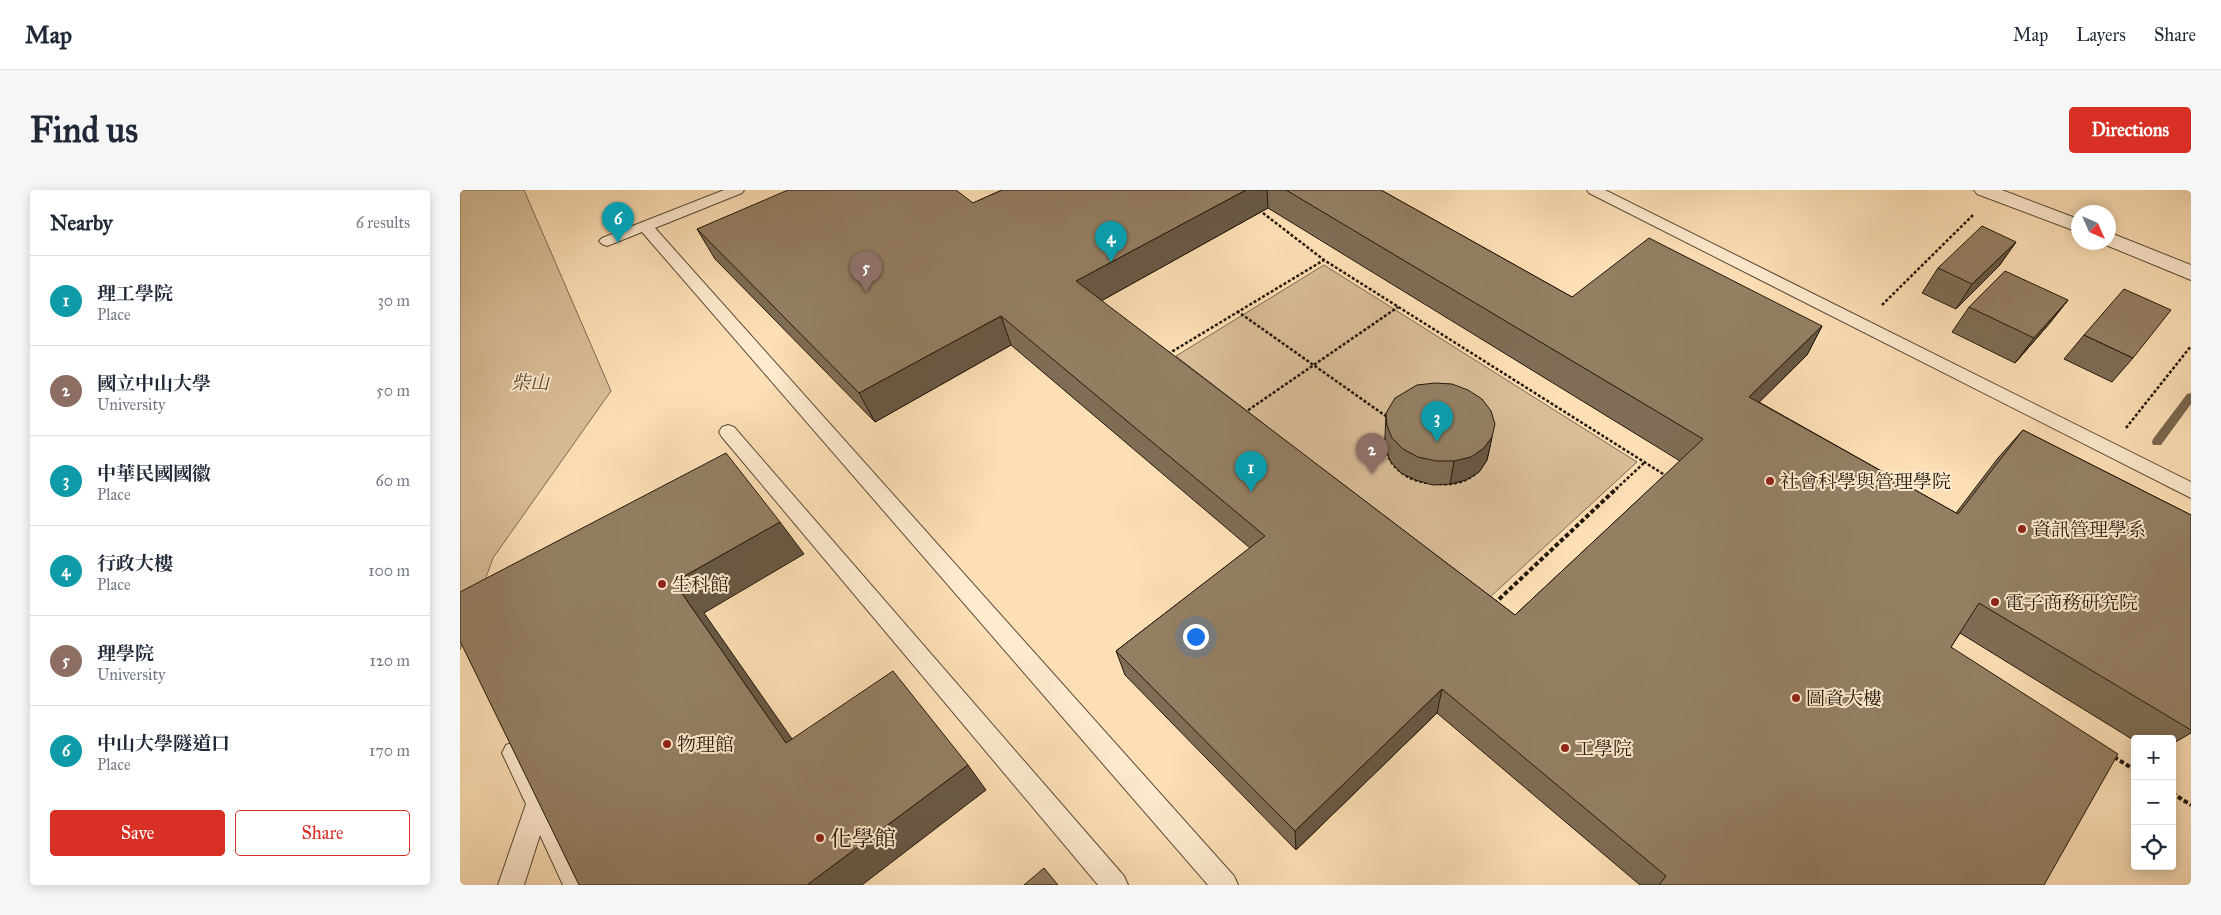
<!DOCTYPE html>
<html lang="en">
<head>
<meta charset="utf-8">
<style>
	:root { --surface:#fff; --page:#f6f6f7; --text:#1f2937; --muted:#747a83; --line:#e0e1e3; --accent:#d93025 }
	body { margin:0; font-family:"IM FELL Great Primer","Noto Serif TC",serif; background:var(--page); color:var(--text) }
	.controls { position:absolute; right:15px; bottom:15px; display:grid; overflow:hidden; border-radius:5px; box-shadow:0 2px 12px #0003 }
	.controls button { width:45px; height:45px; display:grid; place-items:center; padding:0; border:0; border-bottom:1px solid var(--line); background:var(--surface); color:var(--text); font:25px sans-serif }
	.compass { position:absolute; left:1611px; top:15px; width:45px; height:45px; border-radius:50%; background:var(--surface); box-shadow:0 2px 12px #0003; rotate:135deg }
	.you { position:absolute; left:735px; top:446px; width:18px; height:18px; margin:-12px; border:4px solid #fff; border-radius:50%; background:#1a73e8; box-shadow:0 0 0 8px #1a73e833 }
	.badge { display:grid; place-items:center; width:32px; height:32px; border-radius:50%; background:var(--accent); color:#fff; font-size:16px; font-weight:700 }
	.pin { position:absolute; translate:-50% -41px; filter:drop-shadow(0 1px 2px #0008) }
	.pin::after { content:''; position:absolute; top:26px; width:18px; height:15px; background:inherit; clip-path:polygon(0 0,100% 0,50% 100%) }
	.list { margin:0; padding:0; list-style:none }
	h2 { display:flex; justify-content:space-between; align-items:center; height:65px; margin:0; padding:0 20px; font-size:21px }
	h2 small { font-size:16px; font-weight:400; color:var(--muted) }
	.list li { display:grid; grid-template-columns:32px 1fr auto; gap:15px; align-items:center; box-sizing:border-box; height:90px; padding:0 20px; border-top:1px solid var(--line) }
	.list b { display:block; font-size:19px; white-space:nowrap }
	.list p { margin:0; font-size:16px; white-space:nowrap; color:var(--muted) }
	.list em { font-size:16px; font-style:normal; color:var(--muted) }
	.actions { display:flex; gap:10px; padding:15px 20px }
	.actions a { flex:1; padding:11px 0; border:1px solid var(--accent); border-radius:5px; text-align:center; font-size:18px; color:var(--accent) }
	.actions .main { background:var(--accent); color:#fff }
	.icon { flex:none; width:28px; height:28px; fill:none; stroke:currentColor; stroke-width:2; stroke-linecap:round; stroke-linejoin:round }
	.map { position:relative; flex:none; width:1731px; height:695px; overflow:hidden; border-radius:5px }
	header { display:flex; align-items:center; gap:30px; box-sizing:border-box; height:70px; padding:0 25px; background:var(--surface); border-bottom:1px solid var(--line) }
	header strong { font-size:24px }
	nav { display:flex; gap:28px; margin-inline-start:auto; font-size:18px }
	.intro { display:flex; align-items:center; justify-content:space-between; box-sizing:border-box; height:120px; padding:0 30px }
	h1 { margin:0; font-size:35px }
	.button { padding:12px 22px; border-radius:5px; background:var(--accent); color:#fff; font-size:18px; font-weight:700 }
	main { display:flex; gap:30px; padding:0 30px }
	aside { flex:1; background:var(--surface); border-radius:5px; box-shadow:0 2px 12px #0003 }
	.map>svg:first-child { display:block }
</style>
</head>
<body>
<header>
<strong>Map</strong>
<nav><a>Map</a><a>Layers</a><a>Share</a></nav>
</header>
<div class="intro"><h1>Find us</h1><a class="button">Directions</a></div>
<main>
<aside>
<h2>Nearby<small>6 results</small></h2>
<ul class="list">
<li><span class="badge" style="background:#0f9aa8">1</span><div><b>理工學院</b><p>Place</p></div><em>30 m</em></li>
<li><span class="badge" style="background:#8d6e63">2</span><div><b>國立中山大學</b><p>University</p></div><em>50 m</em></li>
<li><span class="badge" style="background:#0f9aa8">3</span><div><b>中華民國國徽</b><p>Place</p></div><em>60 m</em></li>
<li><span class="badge" style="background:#0f9aa8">4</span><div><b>行政大樓</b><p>Place</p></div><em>100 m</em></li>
<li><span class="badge" style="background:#8d6e63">5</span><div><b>理學院</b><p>University</p></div><em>120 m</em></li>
<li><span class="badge" style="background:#0f9aa8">6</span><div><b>中山大學隧道口</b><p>Place</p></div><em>170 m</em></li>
</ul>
<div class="actions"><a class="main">Save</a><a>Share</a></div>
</aside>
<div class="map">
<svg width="1731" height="695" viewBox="0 0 1731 695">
	<rect width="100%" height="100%" fill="#fddfb5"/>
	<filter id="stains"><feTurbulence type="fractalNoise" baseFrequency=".004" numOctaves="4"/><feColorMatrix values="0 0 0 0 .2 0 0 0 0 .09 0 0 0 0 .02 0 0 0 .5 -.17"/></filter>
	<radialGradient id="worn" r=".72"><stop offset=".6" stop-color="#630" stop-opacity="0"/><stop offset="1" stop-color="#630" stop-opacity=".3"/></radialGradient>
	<g fill="#d8bd98" stroke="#7d6a52">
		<path d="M0 0H64L151 201 33 368 0 460Z"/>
		<path d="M864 75 1177 272 1029 408 716 166Z"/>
	</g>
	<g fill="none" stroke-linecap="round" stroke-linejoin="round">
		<path fill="#79674e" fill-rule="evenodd" d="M1731 203V214L1701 255H1693L1692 252 1693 249 1727 204Z"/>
		<g stroke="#594a36" stroke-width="2">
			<g id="lane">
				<path d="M264 0H284L282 3 195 38 774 686 778 695H748L182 42 147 56 142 54 139 51 142 48Z"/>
				<path d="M1127 0H1145L1731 292V308L1129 3Z"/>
				<path d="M268 235 274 237 664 686 668 695H638L262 247 259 242 262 237Z"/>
				<path d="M54 552 62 555 129 695H103L80 645 64 695H38L66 614 42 563 46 555Z"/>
			</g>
		</g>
		<g stroke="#594a36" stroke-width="2">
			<g id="street">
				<path d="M1514 0H1542L1618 29V42L1517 4Z"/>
				<path d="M1648 42 1731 75V90L1641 53 1648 52Z"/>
			</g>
		</g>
		<g stroke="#22180b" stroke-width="2.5" stroke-dasharray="3 2" stroke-linecap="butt">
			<path d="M799 20 864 70 1208 287"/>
			<path d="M1422 115 1513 25"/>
			<path d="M777 121 930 229"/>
			<path d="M708 164 864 70"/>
			<path d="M972 217C981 219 990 220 998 223 1027 232 1038 265 1014 285 1004 293 990 295 978 294 966 293 955 292 945 285 925 273 917 246 936 231 947 222 960 220 972 217Z"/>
			<path d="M784 223 938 117"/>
			<path d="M1666 238 1731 156"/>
			<path d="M1156 299 1185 272"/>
		</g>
		<g stroke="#22180b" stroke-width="4" stroke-dasharray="4.5 2.5" stroke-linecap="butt">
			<path d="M1034 414 1157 298"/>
			<path d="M1654 567 1675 580"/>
			<path d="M1712 603 1731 615"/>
		</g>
		<use href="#lane" fill="#feeacf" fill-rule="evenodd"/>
		<use href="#street" fill="#feeacf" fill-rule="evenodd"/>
	</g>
	<g fill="#7f6d55" stroke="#22180b" fill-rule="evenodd">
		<path d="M542 0H921L1112 107 1362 136 1347 165 1299 212 1496 323 1538 268 1563 240 1731 325V543L1712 554V549H1675V551L1500 443 1491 457 1584 695H1180L977 523 836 660 665 485 656 461 790 358 551 155 415 232 255 69 237 39 513 13ZM808 18 1220 271 1055 425 641 111Z"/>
		<path d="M1556 52 1539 76 1496 119 1462 103 1478 78Z"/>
		<path d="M1608 110 1589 134 1555 173 1492 142 1509 117Z"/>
		<path d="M1624 145 1673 168 1652 192 1604 169Z"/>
		<path d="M926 223 1032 247 1027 270 1019 282 1006 290 990 294 973 295 956 290 941 283 931 272 925 259V247Z"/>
	</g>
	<g fill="#685945" stroke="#22180b">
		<path d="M786 0H807L808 18 623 121 616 91Z"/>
		<path d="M1556 52 1539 76 1496 119 1512 94Z"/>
		<path d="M1608 110 1589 134 1555 173 1574 148Z"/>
		<path d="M541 126 551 155 415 232 399 203Z"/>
		<path d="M1362 136 1347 165 1275 236 1289 207Z"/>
		<path d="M1032 247 1027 270 1019 282 1006 290 990 294 994 271Z"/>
		<path d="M320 332 344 364 244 423 353 579 326 553 214 392Z"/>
		<path d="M982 499 977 523 836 660 835 641Z"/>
		<path d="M508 575 526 600 402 695H347Z"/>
	</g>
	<g fill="#947f63" stroke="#22180b">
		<path d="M328 0H496L513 13 542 0H786L616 91 1055 425 1243 249 826 0H921L1112 107 1189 48 1362 136 1289 207 1498 324 1563 240 1731 325V540L1519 413 1491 457 1658 564 1584 695H1199L1206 686 982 499 835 641 656 461 805 346 541 126 399 203 237 39Z"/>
		<path d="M1522 36 1556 52 1512 94 1478 78Z"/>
		<path d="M1545 81 1608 110 1574 148 1509 117Z"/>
		<path d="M1664 99 1711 120 1673 168 1624 145Z"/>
		<path d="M975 193 992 194 1008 200 1022 209 1031 221 1035 234 1032 247 1024 258 1011 267 994 271H976L958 267 943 259 932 248 927 236 926 223 935 208 957 195Z"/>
		<path d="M266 263 320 332 214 392 326 553 433 481 508 575 347 695H119L0 451V402Z"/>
		<path d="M584 678 598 695H564Z"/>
	</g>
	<g fill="#8f2418" stroke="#feeacf" stroke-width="2">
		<circle cx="1310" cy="291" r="5"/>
		<circle cx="1562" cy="339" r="5"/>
		<circle cx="202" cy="394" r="5"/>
		<circle cx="1535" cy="412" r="5"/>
		<circle cx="1336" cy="508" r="5"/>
		<circle cx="207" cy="554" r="5"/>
		<circle cx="1105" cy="558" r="5"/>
		<circle cx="360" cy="648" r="5"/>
	</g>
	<g text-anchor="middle" stroke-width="4" stroke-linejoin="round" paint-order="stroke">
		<g font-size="19" font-style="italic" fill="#594a35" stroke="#feeacf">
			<text x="70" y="199">柴山</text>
		</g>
		<g font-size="19" fill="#22180b" stroke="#feeacf" text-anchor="start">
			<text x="1320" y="298">社會科學與管理學院</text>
			<text x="1572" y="346">資訊管理學系</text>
			<text x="212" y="401">生科館</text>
			<text x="1545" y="419">電子商務研究院</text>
			<text x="1346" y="515">圖資大樓</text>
			<text x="217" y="561">物理館</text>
			<text x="1115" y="565">工學院</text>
		</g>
		<g font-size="22" fill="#22180b" stroke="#feeacf" text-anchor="start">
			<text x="370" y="656">化學館</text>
		</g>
	</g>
	<rect width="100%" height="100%" filter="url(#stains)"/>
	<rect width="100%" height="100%" fill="url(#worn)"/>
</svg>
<div class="controls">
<button>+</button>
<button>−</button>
<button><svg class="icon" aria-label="locate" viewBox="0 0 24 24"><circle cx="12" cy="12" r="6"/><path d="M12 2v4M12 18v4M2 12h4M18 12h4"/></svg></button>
</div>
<svg class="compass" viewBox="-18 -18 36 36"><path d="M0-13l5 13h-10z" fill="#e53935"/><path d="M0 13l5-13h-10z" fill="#747a83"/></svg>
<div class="you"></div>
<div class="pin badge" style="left:791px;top:302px;background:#0f9aa8">1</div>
<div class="pin badge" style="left:912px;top:284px;background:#8d6e63">2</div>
<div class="pin badge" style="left:977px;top:252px;background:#0f9aa8">3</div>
<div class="pin badge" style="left:651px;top:72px;background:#0f9aa8">4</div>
<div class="pin badge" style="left:406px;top:102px;background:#8d6e63">5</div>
<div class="pin badge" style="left:158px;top:53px;background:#0f9aa8">6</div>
</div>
</main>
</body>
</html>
